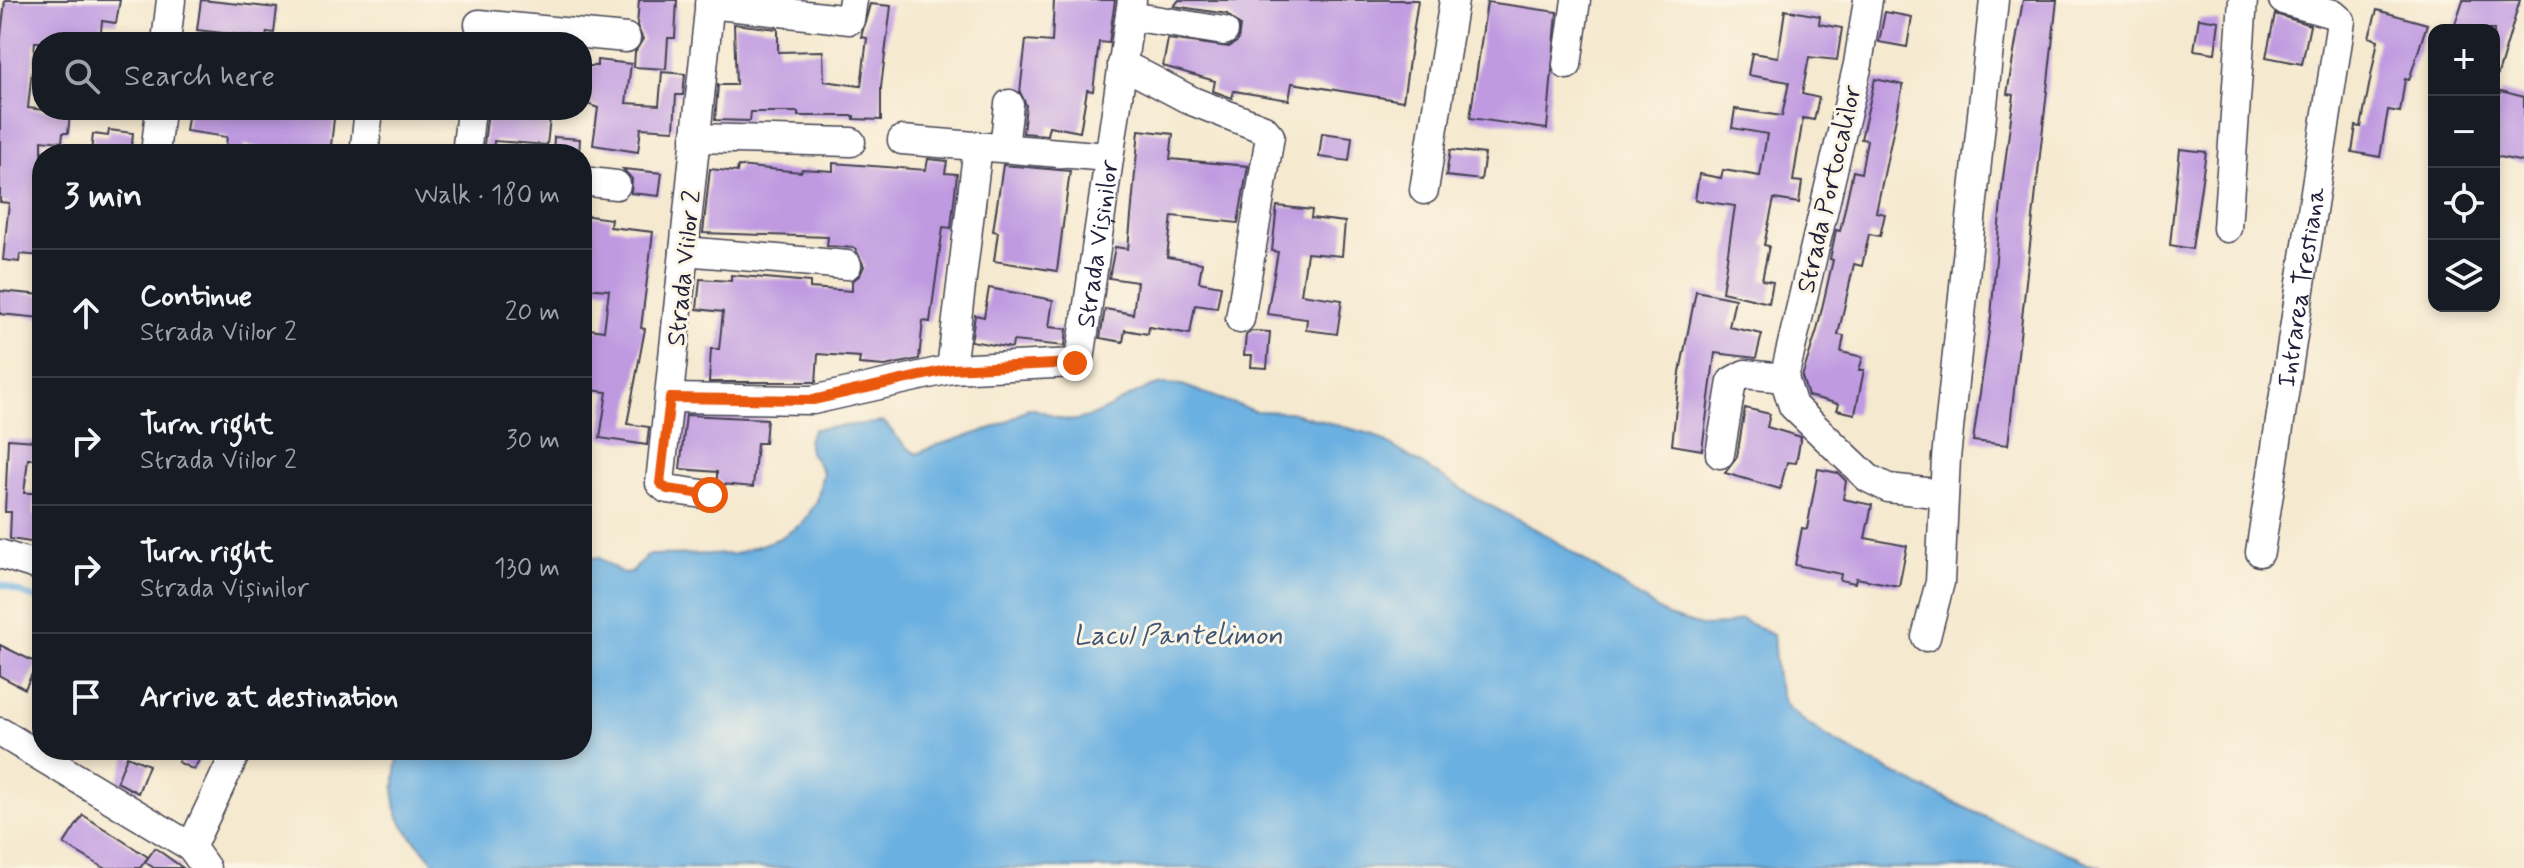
<!DOCTYPE html>
<html lang="en">
<head>
<meta charset="utf-8">
<style>
	:root { --surface:#171b24; --page:#20242c; --text:#f1f3f6; --muted:#9ea1a6; --line:#363941 }
	body { margin:0; font-family:Mynerve,sans-serif; background:var(--page); color:var(--text) }
	.controls { position:absolute; right:24px; top:24px; display:grid; overflow:hidden; border-radius:16px; box-shadow:0 4px 12px #0003 }
	.controls button { width:72px; height:72px; display:grid; place-items:center; padding:0; border:0; border-bottom:2px solid var(--line); background:var(--surface); color:var(--text); font:40px sans-serif }
	.stop { position:absolute; width:24px; height:24px; margin:-18px; border:6px solid #ea580c; border-radius:50%; background:#fff }
	.stop.end { background:#ea580c; border-color:#fff; box-shadow:0 2px 8px #0008 }
	.list { margin:0; padding:0; list-style:none }
	h2 { display:flex; justify-content:space-between; align-items:center; height:104px; margin:0; padding:0 32px; font-size:34px }
	h2 small { font-size:26px; font-weight:400; color:var(--muted) }
	.list li { display:grid; grid-template-columns:52px 1fr auto; gap:24px; align-items:center; box-sizing:border-box; height:128px; padding:0 32px; border-top:2px solid var(--line) }
	.list b { display:block; font-size:30px; white-space:nowrap }
	.list p { margin:0; font-size:26px; white-space:nowrap; color:var(--muted) }
	.list em { font-size:26px; font-style:normal; color:var(--muted) }
	.icon { flex:none; width:44px; height:44px; fill:none; stroke:currentColor; stroke-width:2; stroke-linecap:round; stroke-linejoin:round }
	.map { position:relative; flex:none; width:2524px; height:868px; overflow:hidden }
	.search { position:absolute; background:var(--surface); box-shadow:0 4px 12px #0003; left:32px; top:32px; width:560px; height:88px; display:flex; align-items:center; gap:20px; box-sizing:border-box; padding:0 28px; border-radius:32px; color:var(--muted); font-size:30px }
	.panel { position:absolute; background:var(--surface); box-shadow:0 4px 12px #0003; left:32px; top:144px; width:560px; height:616px; border-radius:32px }
	.map>svg:first-child { display:block }
</style>
</head>
<body>
<div class="map">
<svg width="2524" height="868" viewBox="0 0 2524 868">
	<rect width="100%" height="100%" fill="#fcf5e5"/>
	<filter id="ink" filterUnits="userSpaceOnUse"><feTurbulence type="fractalNoise" baseFrequency=".0125" numOctaves="2"/><feDisplacementMap in="SourceGraphic" scale="16" xChannelSelector="R" yChannelSelector="G"/><feConvolveMatrix kernelMatrix="1 2 1 2 8 2 1 2 1" color-interpolation-filters="sRGB"/></filter>
	<filter id="wash" filterUnits="userSpaceOnUse"><feTurbulence type="fractalNoise" baseFrequency=".006" numOctaves="4" result="noise"/><feDisplacementMap in="SourceGraphic" scale="32" xChannelSelector="R" yChannelSelector="G"/><feGaussianBlur stdDeviation="1.8" result="paint"/><feColorMatrix in="noise" values="0 0 0 0 0 0 0 0 0 0 0 0 0 0 0 0 0 1.4 0 .05"/><feComposite in="paint" operator="in"/></filter>
	<g filter="url(#wash)">
		<rect width="100%" height="100%" fill="#f5e9cf"/>
		<path fill="#6bb0e1" stroke="#46698e" stroke-width="2" d="M1164 384 1182 385 1254 411 1289 412 1374 435 1481 501 1543 533 1668 616 1701 626 1726 625 1741 619 1773 635C1775 655 1775 682 1784 701 1804 741 2049 846 2102 868H439C395 816 388 820 399 750H582V560L598 557 622 573 632 572 648 555 735 554 780 538 803 523 817 501 823 472 810 452 808 440 814 429 884 422 905 446 917 454C957 434 990 437 1028 408 1045 409 1059 423 1076 420 1109 414 1132 389 1164 384Z"/>
		<g fill="none" stroke-linecap="round" stroke-linejoin="round">
			<path stroke="#6bb0e1" stroke-width="6" d="M0 584 42 601"/>
		</g>
		<g id="blocks">
			<g fill="#bf9ae1">
				<path d="M5 0H120L116 23 102 21 100 42H35L28 108 70 113 68 133H63L62 142 42 140V256L20 254 19 262 3 260 9 203 0 202V45Z"/>
				<path d="M201 0 277 8 274 33 267 32 266 38 197 30Z"/>
				<path d="M639 0H677L675 38H668L666 69 634 67 635 52 643 39 637 26Z"/>
				<path d="M1054 0H1115L1109 43 1099 42 1093 91 1087 90 1080 132 1049 126 1047 135 1023 133 1026 105 1020 92 1026 40 1052 42Z"/>
				<path d="M1179 0H1418L1403 101 1292 83 1289 100 1234 91 1232 98 1213 91 1215 81 1163 66 1168 39 1229 47 1238 41 1240 26 1227 14 1174 6Z"/>
				<path d="M2023 0H2057L2008 445 1973 441 1991 317 2003 178 2014 95 2007 94Z"/>
				<path d="M2463 0H2520L2498 74 2494 73V30H2453Z"/>
				<path d="M1487 2 1557 12 1547 129 1470 118Z"/>
				<path d="M870 4 891 6 881 87V120L854 119V116H798V112H751L750 121 715 120 718 85H736L734 24 778 29V52L823 51 824 81 861 86 867 38 861 37Z"/>
				<path d="M1785 10 1820 16 1819 24 1842 28 1837 60 1809 57 1802 94 1819 98 1814 120 1803 118 1793 181 1802 182 1799 203 1774 199 1764 245 1769 246 1762 280 1773 282 1769 303 1722 292 1735 206 1695 200 1699 174 1721 178 1723 170 1760 176 1767 134 1732 128 1735 109 1782 116 1789 82 1748 75 1752 53 1778 57Z"/>
				<path d="M2377 10 2427 24 2409 80 2405 79 2400 112 2388 110 2380 157 2352 152 2356 126 2361 127 2378 40 2369 37Z"/>
				<path d="M1885 12 1912 17 1907 47 1879 42Z"/>
				<path d="M2275 14 2310 25 2302 64 2266 57Z"/>
				<path d="M2199 18 2219 21 2215 53 2194 50Z"/>
				<path d="M597 60 631 64 626 103 659 105 662 72 685 74 683 95H676L674 130 641 128 638 152 593 145 598 108 582 102V66H597Z"/>
				<path d="M1875 79 1903 85 1876 212 1885 214 1880 236 1869 234 1862 266 1854 264 1838 335 1844 336 1841 352 1863 357 1859 370H1864L1855 414 1837 410 1839 404 1808 396 1802 377 1817 330 1833 260 1830 259 1836 230 1840 231 1853 171 1861 173 1867 140 1861 139Z"/>
				<path d="M2501 91 2524 97V162L2494 156V119Z"/>
				<path d="M335 110 330 154H281V150L244 145 243 154H225L227 137 186 131 189 111 194 110Z"/>
				<path d="M488 110H551L547 145 494 141 493 154H483Z"/>
				<path d="M109 130 133 133 131 154 91 153 93 134 108 136Z"/>
				<path d="M1139 130 1173 134 1170 159 1248 166 1238 223 1172 216 1167 257 1202 263 1199 282 1221 286 1217 308 1195 305 1190 334 1149 327 1148 334 1125 330 1123 342 1100 338 1105 309 1133 314 1137 282 1109 278 1115 247 1128 249Z"/>
				<path d="M1322 133 1352 137 1349 161 1319 157Z"/>
				<path d="M554 137 580 139 579 154H553Z"/>
				<path d="M2180 149 2206 152 2192 249 2170 245Z"/>
				<path d="M1450 150 1485 154 1481 180 1446 176Z"/>
				<path d="M928 159 947 161 945 173 957 174 951 228 943 227 930 322 923 321 919 359 885 366 859 364 860 357 818 354 816 382H709L711 349H719L723 312 697 309 700 279 731 281V275L810 282V288L852 291V281L860 275 864 266 855 248 827 246 828 237 703 233 710 169 737 172 738 166 801 172 802 169 833 171V163L926 170Z"/>
				<path d="M1003 165 1070 171 1057 271 994 261 998 232 993 231Z"/>
				<path d="M623 169 662 173 659 196 631 193 632 179Z"/>
				<path d="M1277 206 1312 210 1311 218 1345 222 1342 256 1307 253 1301 294 1342 300 1337 334 1306 330 1307 319 1267 314 1278 252 1272 251Z"/>
				<path d="M582 215 611 219 610 227 653 232 641 328 645 329 627 424 649 427 647 445 600 438 607 392 582 389V328L604 331 609 290 582 288Z"/>
				<path d="M989 288 1053 300 1049 327 1067 329 1065 346 1013 341 1012 348 971 341 975 315 984 317Z"/>
				<path d="M0 291 42 295V318L0 314Z"/>
				<path d="M1696 291 1735 299 1729 327 1762 334 1756 358 1715 353 1702 450 1672 445 1680 372Z"/>
				<path d="M1252 331 1270 332 1267 368 1251 367 1252 355H1244L1246 335Z"/>
				<path d="M1745 408 1770 414 1767 427 1801 437 1796 463 1787 462 1780 489 1725 473 1737 457Z"/>
				<path d="M686 415 767 419 765 443H757L753 487 722 484 717 480V472L680 469Z"/>
				<path d="M8 439 36 441 34 459H28L24 493H34L33 515 39 516 38 543 10 539 11 512H5Z"/>
				<path d="M1818 469 1838 473 1846 481 1843 499 1872 505 1865 538 1907 546 1899 586 1856 578 1855 583 1840 580 1841 574 1795 565 1802 528 1807 529Z"/>
				<path d="M0 645 37 663 25 689 0 676Z"/>
				<path d="M184 750 201 756 194 770 178 762Z"/>
				<path d="M127 756 149 765 138 793 117 782Z"/>
				<path d="M83 815 148 857 140 868H104L64 844Z"/>
				<path d="M155 848 183 868H154L145 862Z"/>
			</g>
		</g>
	</g>
	<g filter="url(#ink)">
		<use href="#blocks" fill-opacity="0" stroke="#424051" stroke-width="2"/>
		<g fill="none" stroke-linecap="round" stroke-linejoin="round">
			<g stroke="#424051" stroke-width="31">
				<g id="minor">
					<path d="M710 0 660 483 667 489 710 495"/>
					<path d="M1868 0 1858 64 1784 378 1793 406 1868 478 1888 488 1944 494"/>
					<path d="M709 4 850 20 853 0"/>
					<path d="M1130 16 1224 31"/>
					<path d="M479 24 626 38"/>
					<path d="M166 42 171 0"/>
					<path d="M1122 64 1192 101 1264 129 1270 136 1240 319"/>
					<path d="M1567 65 1576 0"/>
					<path d="M695 138 851 142"/>
					<path d="M902 140 1108 157"/>
					<path d="M1004 148 1009 104"/>
					<path d="M155 154 160 110"/>
					<path d="M364 154 369 110"/>
					<path d="M466 154 471 110"/>
					<path d="M582 181 616 185"/>
					<path d="M1424 190 1454 0"/>
					<path d="M2227 228 2243 0"/>
					<path d="M684 251 847 265"/>
					<path d="M951 369 978 146"/>
					<path id="s1" d="M670 398 813 400 951 369 1075 363 1080 360 1132 0"/>
					<path d="M1720 454 1732 381 1745 374 1784 378"/>
					<path id="s2" d="M2260 552 2341 21 2333 14 2283 0"/>
					<path d="M0 554 42 567"/>
					<path d="M1926 637 1940 582 1946 458 1994 0"/>
					<path d="M0 732 191 847 206 868"/>
					<path d="M191 847 237 750"/>
				</g>
			</g>
			<use href="#minor" stroke="#fff" stroke-width="28"/>
		</g>
	</g>
	<g fill="none" stroke-linecap="round" stroke-linejoin="round" filter="url(#ink)">
		<path stroke="#ea580c" stroke-width="10" d="M710 495 667 489 660 483 670 398 813 400 951 369 1075 363"/>
	</g>
	<g text-anchor="middle" stroke-width="6" stroke-linejoin="round" paint-order="stroke">
		<g font-size="26" fill="#22223b" stroke="#fcf5e5">
			<text transform="translate(1828 189) rotate(-77)" y="9">Strada Portocalilor</text>
			<text dy="9" stroke="none"><textPath href="#s1" startOffset="532">Strada Vișinilor</textPath></text>
			<text transform="translate(683 268) rotate(-84)" y="9">Strada Viilor 2</text>
			<text dy="9" stroke="none"><textPath href="#s2" startOffset="268">Intrarea Trestiana</textPath></text>
		</g>
		<g font-size="28" font-style="italic" fill="#3c5475" stroke="#fcf5e5">
			<text x="1178" y="644">Lacul Pantelimon</text>
		</g>
	</g>
</svg>
<div class="controls">
<button>+</button>
<button>−</button>
<button><svg class="icon" aria-label="locate" viewBox="0 0 24 24"><circle cx="12" cy="12" r="6"/><path d="M12 2v4M12 18v4M2 12h4M18 12h4"/></svg></button>
<button><svg class="icon" aria-label="layers" viewBox="0 0 24 24"><path d="M12 4l9 5-9 5-9-5zM3 14l9 5 9-5"/></svg></button>
</div>
<div class="stop" style="left:710px;top:495px"></div>
<div class="stop end" style="left:1075px;top:363px"></div>
<div class="search"><svg class="icon" aria-label="search" viewBox="0 0 24 24"><circle cx="10" cy="10" r="6"/><path d="M15 15l6 6"/></svg>Search here</div>
<section class="panel">
<h2>3 min<small>Walk · 180 m</small></h2>
<ul class="list">
<li><svg class="icon" aria-label="ahead" viewBox="0 0 24 24"><path d="M12 20V5M6 11l6-6 6 6"/></svg><div><b>Continue</b><p>Strada Viilor 2</p></div><em>20 m</em></li>
<li><svg class="icon" aria-label="right" viewBox="0 0 24 24"><path d="M7 20v-9h11M14 6l5 5-5 5"/></svg><div><b>Turn right</b><p>Strada Viilor 2</p></div><em>30 m</em></li>
<li><svg class="icon" aria-label="right" viewBox="0 0 24 24"><path d="M7 20v-9h11M14 6l5 5-5 5"/></svg><div><b>Turn right</b><p>Strada Vișinilor</p></div><em>130 m</em></li>
<li><svg class="icon" aria-label="arrive" viewBox="0 0 24 24"><path d="M6 21V4h12l-3 4 3 4H6"/></svg><div><b>Arrive at destination</b></div></li>
</ul>
</section>
</div>
</body>
</html>
